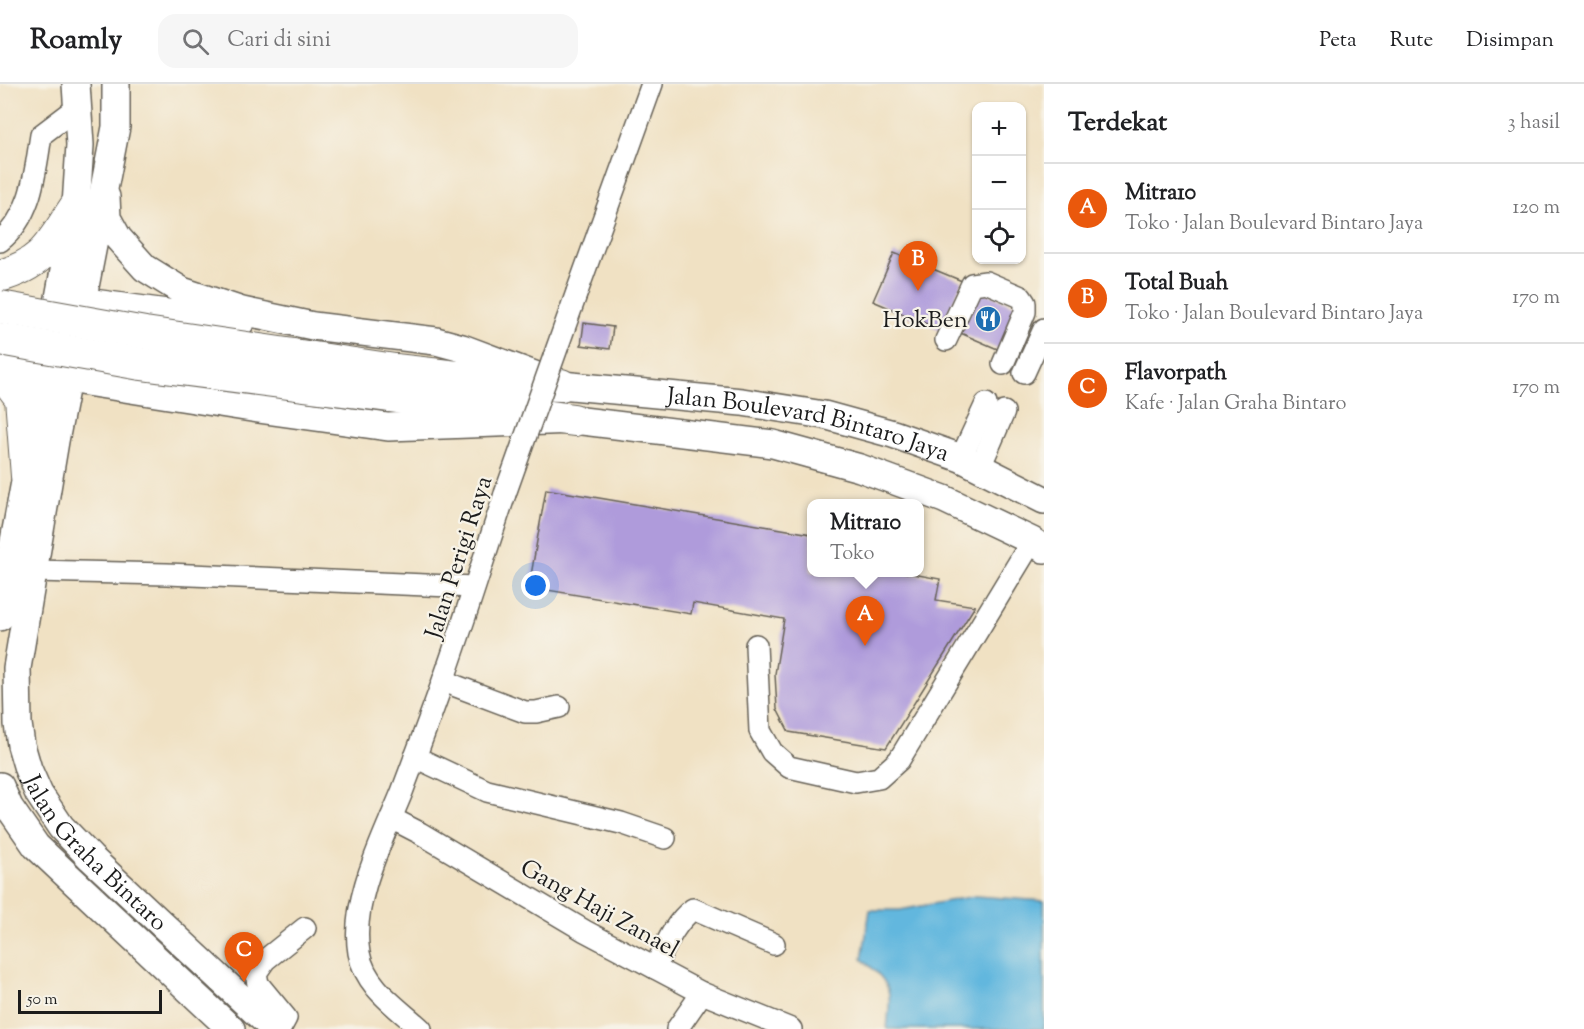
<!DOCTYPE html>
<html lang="id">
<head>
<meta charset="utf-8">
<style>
	:root { --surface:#fff; --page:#f6f6f6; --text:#202124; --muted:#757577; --line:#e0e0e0; --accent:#ea580c }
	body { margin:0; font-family:"Sorts Mill Goudy",serif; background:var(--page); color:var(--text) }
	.controls { position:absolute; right:18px; top:18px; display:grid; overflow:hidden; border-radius:12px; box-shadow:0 2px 4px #0004 }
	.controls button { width:54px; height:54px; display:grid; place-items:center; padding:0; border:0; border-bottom:2px solid var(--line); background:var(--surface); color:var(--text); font:30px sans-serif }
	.scale { position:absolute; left:18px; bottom:15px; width:144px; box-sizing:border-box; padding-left:6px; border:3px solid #1c1c1c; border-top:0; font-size:16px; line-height:21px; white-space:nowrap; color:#1c1c1c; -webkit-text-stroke:4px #f7f3e8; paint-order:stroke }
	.you { position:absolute; left:536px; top:502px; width:21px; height:21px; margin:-15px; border:4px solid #fff; border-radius:50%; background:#1a73e8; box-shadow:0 0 0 9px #1a73e833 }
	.badge { display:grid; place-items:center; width:39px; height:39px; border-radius:50%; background:var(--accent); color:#fff; font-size:20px; font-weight:700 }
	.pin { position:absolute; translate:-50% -50px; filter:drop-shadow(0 2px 3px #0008) }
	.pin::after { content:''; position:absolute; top:32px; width:21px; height:18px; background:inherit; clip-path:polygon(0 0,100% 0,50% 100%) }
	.popup { position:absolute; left:807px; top:415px; width:117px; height:78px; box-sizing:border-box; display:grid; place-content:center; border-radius:12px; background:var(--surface); filter:drop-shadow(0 2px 4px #0005); font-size:20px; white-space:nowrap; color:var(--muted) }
	.popup b { font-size:22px; color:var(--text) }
	.popup::after { content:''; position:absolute; left:50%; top:100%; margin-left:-12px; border:12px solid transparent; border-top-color:var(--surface) }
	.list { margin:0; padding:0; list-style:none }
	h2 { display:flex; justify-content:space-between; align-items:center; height:78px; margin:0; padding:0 24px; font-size:26px }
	h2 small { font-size:20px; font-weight:400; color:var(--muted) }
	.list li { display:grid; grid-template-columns:39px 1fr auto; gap:18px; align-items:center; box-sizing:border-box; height:90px; padding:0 24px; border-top:2px solid var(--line) }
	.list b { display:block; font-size:22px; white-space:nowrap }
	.list p { margin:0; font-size:20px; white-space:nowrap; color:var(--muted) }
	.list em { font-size:20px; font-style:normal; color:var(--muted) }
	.icon { flex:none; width:33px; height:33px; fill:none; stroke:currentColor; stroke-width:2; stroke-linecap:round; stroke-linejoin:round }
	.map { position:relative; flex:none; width:1044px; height:945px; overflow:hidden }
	header { display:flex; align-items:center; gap:36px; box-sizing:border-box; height:84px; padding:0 30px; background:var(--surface); border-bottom:2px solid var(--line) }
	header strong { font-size:28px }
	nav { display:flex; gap:33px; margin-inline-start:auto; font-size:21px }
	.search { width:420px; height:54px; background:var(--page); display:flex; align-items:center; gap:15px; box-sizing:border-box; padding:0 21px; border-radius:18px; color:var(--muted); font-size:22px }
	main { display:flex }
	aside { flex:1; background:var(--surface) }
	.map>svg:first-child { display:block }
</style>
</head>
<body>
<header>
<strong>Roamly</strong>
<div class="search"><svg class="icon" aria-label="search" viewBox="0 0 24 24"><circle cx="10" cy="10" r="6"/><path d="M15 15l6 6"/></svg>Cari di sini</div>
<nav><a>Peta</a><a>Rute</a><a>Disimpan</a></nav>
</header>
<main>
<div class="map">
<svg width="1044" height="945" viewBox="0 0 1044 945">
	<rect width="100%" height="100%" fill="#f7f3e8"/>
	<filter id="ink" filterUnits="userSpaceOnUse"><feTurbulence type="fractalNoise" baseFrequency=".0167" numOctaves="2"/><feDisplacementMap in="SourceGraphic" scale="12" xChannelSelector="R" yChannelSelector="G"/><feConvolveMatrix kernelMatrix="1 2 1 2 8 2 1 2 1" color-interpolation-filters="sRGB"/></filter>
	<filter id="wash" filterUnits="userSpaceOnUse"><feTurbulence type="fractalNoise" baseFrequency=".008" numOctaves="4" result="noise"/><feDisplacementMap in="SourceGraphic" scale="24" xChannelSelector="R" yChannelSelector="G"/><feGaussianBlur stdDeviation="1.35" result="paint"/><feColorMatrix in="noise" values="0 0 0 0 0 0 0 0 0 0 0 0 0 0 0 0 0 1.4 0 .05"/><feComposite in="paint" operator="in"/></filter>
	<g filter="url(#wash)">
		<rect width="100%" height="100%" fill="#f0e1c3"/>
		<path fill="#62b7de" stroke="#3f6a7d" stroke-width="1.5" d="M975 812 1044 817V945H887C891 905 894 903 862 875L870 826H900Z"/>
		<g id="blocks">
			<g fill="#af9bdb">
				<path d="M894 169 962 197 941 246 873 217Z"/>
				<path d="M975 204 1021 224 1002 267 956 247Z"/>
				<path d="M584 239 613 243 610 265 581 261Z"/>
				<path d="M546 405 811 450V488H902L940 495 936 516 975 522 886 664 789 648 777 625 775 590 784 535 693 519 691 530 529 503Z"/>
			</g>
		</g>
	</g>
	<g filter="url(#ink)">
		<use href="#blocks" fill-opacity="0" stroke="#666156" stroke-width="1.5"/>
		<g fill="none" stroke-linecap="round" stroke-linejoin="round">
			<g stroke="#666156" stroke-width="24">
				<g id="minor">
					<path d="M0 157C32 132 35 89 41 51L78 23"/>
					<path d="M577 208 652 0"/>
					<path d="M946 256 972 200 986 198 1021 213 1025 219V228L1003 280"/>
					<path d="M1024 289 1044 245"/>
					<path d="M961 374 986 320"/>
					<path d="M980 383 1004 328"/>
					<path d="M33 487 167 490 474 503"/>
					<path d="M756 561 760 647 772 668 789 683 856 698 879 694 899 676 1032 457"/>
					<path d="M444 595 456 602 525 628H536L559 623"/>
					<path d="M415 673 487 707 621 739 665 754"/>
					<path d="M391 734 420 749 585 847 702 909 791 945"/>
					<path d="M655 884C665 863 674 839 693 825L774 860"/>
					<path d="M280 945 286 934 258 900 256 889 265 876 305 844"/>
					<path d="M421 945C397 923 365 903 359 869 350 817 383 755 402 708 416 671 430 634 443 597 465 535 484 473 505 410"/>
					<path d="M677 945 702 909"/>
				</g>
			</g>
			<g stroke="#666156" stroke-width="30">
				<g id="major">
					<path id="s1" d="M116 0V43L55 357 17 584 18 640 21 661 28 685 39 710 61 743 91 774 274 945"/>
					<path id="s2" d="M106 113 107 134 118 154 145 184 182 207 242 227 313 242 436 257 462 264 561 301 742 318 824 331 893 350 961 374 1044 416"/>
					<path d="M64 215 240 239"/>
					<path d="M48 292 245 323 388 343 574 336 773 360 860 384 944 415 1032 457 1044 465"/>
					<path d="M0 533 76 122 80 61 76 0"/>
					<path d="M0 702 9 723 36 762 231 945"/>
				</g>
			</g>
			<g stroke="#666156" stroke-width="34">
				<g id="highway">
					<path d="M0 192C45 179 51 159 76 122"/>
					<path d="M0 283 45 292"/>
					<path d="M395 286 511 299 561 301"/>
					<path d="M0 293 8 297 21 314 27 392"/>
					<path d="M389 312 574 336"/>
				</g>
			</g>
			<use href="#minor" stroke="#fff" stroke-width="21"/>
			<use href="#major" stroke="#fff" stroke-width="27"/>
			<use href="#highway" stroke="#fff" stroke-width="32"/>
			<g stroke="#666156" stroke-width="24" stroke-linecap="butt">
				<path id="minor-bridge" d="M505 410 577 208"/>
			</g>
			<g stroke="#666156" stroke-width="34" stroke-linecap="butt">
				<g id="highway-bridge">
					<path d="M0 223 145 249 395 286"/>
					<path d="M0 255 141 280 389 312"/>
				</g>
			</g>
			<use href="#minor-bridge" stroke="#fff" stroke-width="21"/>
			<use href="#highway-bridge" stroke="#fff" stroke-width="32"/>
		</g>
	</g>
	<defs>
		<g id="restaurant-disc" transform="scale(1.35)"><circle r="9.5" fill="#1f6fb2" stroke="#f7f3e8"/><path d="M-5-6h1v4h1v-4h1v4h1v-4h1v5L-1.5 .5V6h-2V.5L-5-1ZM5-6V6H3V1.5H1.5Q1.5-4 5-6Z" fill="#fff"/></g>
	</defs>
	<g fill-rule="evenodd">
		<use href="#restaurant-disc" x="988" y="235"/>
	</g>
	<g text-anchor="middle" stroke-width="4.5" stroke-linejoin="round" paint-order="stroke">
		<g font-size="24" fill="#1c1c1c" stroke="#f7f3e8" text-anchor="end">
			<text x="968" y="243">HokBen</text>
		</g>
		<g font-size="24" fill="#1c1c1c" stroke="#f7f3e8">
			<text dy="8" stroke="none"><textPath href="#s2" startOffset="771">Jalan Boulevard Bintaro Jaya</textPath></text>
			<text transform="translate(458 473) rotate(-72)" y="8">Jalan Perigi Raya</text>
			<text dy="8" stroke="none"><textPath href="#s1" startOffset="804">Jalan Graha Bintaro</textPath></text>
			<text transform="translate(600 824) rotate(29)" y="8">Gang Haji Zanael</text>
		</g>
	</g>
</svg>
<div class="controls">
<button>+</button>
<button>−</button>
<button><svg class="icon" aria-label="locate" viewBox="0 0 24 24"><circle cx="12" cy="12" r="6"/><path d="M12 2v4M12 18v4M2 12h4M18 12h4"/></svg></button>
</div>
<div class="scale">50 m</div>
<div class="you"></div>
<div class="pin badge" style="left:865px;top:562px">A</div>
<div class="popup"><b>Mitra10</b>Toko</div>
<div class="pin badge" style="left:918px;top:207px">B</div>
<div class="pin badge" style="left:244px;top:898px">C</div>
</div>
<aside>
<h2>Terdekat<small>3 hasil</small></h2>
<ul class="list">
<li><span class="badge">A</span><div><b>Mitra10</b><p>Toko · Jalan Boulevard Bintaro Jaya</p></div><em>120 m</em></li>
<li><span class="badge">B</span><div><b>Total Buah</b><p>Toko · Jalan Boulevard Bintaro Jaya</p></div><em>170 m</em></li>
<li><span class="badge">C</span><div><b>Flavorpath</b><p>Kafe · Jalan Graha Bintaro</p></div><em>170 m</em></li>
</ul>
</aside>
</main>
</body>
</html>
